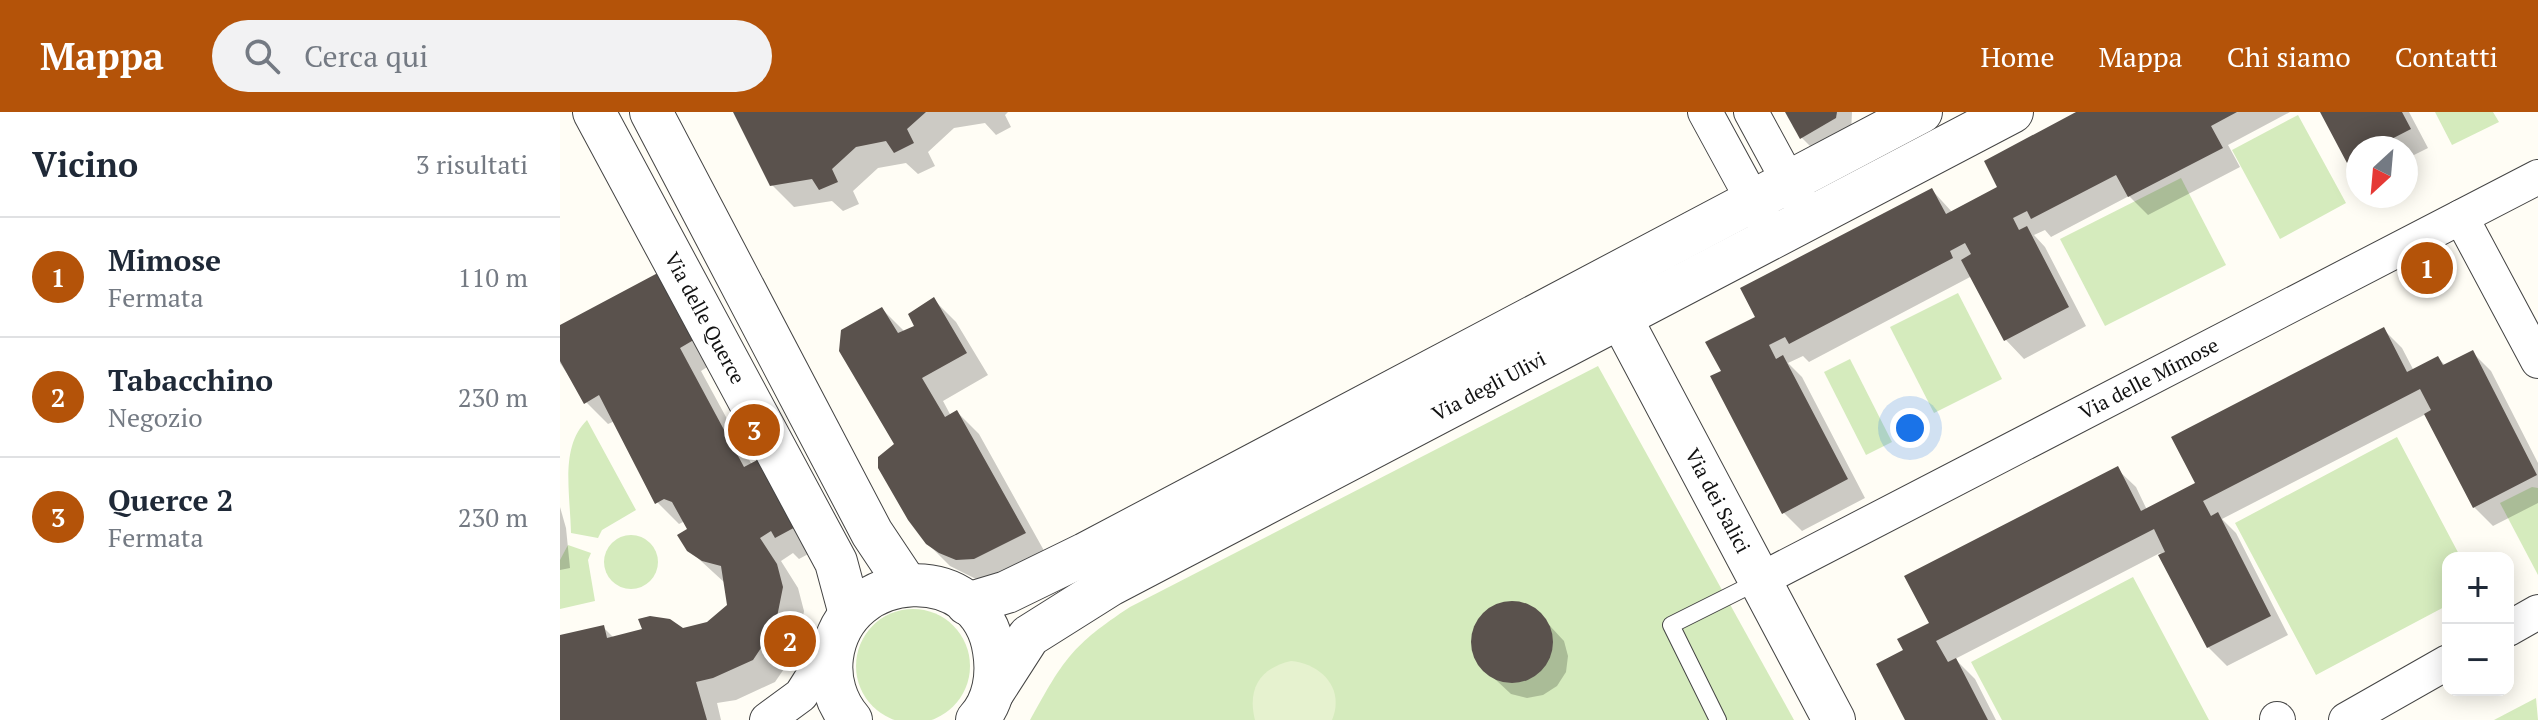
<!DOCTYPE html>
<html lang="it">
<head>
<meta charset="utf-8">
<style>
	:root { --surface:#fff; --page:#f2f2f3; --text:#1f2937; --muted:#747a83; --line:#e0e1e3; --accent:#b45309 }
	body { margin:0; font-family:"PT Serif",serif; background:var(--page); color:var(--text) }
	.controls { position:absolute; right:24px; bottom:24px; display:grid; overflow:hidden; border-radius:16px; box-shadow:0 4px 20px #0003 }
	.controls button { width:72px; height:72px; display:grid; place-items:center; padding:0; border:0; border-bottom:2px solid var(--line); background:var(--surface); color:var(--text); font:40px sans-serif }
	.compass { position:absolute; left:1786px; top:24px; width:72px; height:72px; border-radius:50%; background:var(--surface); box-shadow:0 4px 20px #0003; rotate:206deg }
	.you { position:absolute; left:1350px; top:316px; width:28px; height:28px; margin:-20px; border:6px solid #fff; border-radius:50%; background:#1a73e8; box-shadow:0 0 0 12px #1a73e833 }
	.badge { display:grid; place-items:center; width:52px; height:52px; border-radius:50%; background:var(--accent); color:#fff; font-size:26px; font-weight:700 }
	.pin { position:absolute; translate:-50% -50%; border:4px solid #fff; box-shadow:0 2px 8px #0006 }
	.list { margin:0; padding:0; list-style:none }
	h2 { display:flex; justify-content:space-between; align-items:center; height:104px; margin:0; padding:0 32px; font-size:34px }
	h2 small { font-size:26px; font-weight:400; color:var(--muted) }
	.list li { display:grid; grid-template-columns:52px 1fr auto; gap:24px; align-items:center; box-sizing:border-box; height:120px; padding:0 32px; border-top:2px solid var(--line) }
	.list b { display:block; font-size:30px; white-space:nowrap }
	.list p { margin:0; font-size:26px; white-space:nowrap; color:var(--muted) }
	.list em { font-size:26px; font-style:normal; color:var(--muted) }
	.icon { flex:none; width:44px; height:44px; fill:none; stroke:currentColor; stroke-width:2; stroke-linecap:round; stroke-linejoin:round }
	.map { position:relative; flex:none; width:1978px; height:608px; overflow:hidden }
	header { display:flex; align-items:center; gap:48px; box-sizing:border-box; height:112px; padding:0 40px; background:var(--accent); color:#fff }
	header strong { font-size:38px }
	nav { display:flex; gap:44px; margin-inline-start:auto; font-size:28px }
	.search { width:560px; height:72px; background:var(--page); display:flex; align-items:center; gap:20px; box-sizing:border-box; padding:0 28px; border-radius:44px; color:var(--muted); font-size:30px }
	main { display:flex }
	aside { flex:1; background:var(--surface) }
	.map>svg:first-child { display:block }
</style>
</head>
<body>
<header>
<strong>Mappa</strong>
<div class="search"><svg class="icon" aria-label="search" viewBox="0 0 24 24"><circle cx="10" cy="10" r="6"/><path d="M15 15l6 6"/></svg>Cerca qui</div>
<nav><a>Home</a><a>Mappa</a><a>Chi siamo</a><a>Contatti</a></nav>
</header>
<main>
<aside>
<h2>Vicino<small>3 risultati</small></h2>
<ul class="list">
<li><span class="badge">1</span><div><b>Mimose</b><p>Fermata</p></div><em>110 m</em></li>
<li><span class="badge">2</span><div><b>Tabacchino</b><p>Negozio</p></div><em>230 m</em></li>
<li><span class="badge">3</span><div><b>Querce 2</b><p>Fermata</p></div><em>230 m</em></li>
</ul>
</aside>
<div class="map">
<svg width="1978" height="608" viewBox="0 0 1978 608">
	<rect width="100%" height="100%" fill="#fffdf5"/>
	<g fill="#d5ebbd">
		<path d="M1875 0H1933L1939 10 1892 33Z"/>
		<path d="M1738 3 1786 91 1720 127 1672 38Z"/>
		<path d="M1621 66 1666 153 1545 214 1500 127Z"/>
		<path d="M1398 181 1442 267 1374 301 1330 215Z"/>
		<path d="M1290 247 1332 330 1306 343 1264 260Z"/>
		<path d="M1038 254 1234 608H470C503 548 512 533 570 495Z"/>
		<path d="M27 308 76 398 42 418 38 426 11 421C10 379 0 335 27 308Z"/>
		<path d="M1837 325 1901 446H1888V493L1756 563 1675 411Z"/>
		<path d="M1972 375 1978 376V463L1940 391Z"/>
		<circle cx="71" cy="450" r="27"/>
		<path d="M8 433 31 441 28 448 35 489 0 497V448Z"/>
		<path d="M1573 465 1649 608H1442L1411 550Z"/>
		<circle cx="353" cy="554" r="57"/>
		<path d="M1976 586 1978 608H1934Z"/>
	</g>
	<path fill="#e6f2cf" d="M731 549C762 552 785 577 772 608H695C687 577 700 556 731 549Z"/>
	<g fill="#0003">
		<path d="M176 0H448L445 3 451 15 436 23 425 11 394 16 368 40 375 54 358 62 346 51 318 56 293 79 299 92 283 99 272 89 234 95 212 73Z"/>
		<path d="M1228 0H1292L1291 22 1257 41 1242 26Z"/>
		<path d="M1521 0H1730L1668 33 1680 55 1588 103 1569 84 1491 125 1485 118 1474 123 1485 135 1526 214 1464 247 1446 228 1412 164 1249 250 1243 244 1228 251 1242 265 1305 386 1242 419 1224 401 1163 260 1197 205 1372 78 1392 100 1440 75Z"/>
		<path d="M1763 0H1849L1868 36 1846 47V36H1798V59L1788 49Z"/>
		<path d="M108 157 158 248 141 259 192 353 263 434 239 447 233 441 221 449 238 476 244 499 237 538 215 570 176 588 157 591 161 608H0V526L43 515 54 526 123 519 148 512 169 494 165 471 129 438V417L125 409 119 412 97 390 55 309 48 312 26 290 0 251V216Z"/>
		<path d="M374 188 396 210 428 263 383 289 391 304 397 300 419 322 487 444 420 469 390 454 367 431 337 332 322 197 345 220 356 215Z"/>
		<path d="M1824 218 1842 236 1854 259 1878 246 1886 254 1912 240 1931 259 1978 351V391L1933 414 1914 395 1866 302 1662 407 1676 421 1728 523 1667 554 1648 535 1600 441 1395 547 1415 567 1436 608H1348L1346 539 1371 512 1557 357 1576 375 1587 398 1637 372Z"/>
		<path d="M0 395 6 416 10 456 0 458Z"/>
		<path d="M946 491 962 492 976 499 1004 529 1008 544 1006 560 997 574 983 583 967 586 951 582 922 555 914 540 913 524 919 509 930 497Z"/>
	</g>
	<g fill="#5a524d">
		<path d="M173 0H366L347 17 354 31 334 41 326 29 296 35 272 57 278 70 259 78 252 67 210 74Z"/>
		<path d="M1225 0H1277L1276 6 1240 27Z"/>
		<path d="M1516 0H1677L1651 14 1663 36 1568 85 1556 63 1471 107 1467 99 1453 106 1459 118 1467 114 1509 195 1444 229 1401 148 1411 142 1405 131 1390 139 1393 146 1229 232 1225 225 1209 233 1216 247 1223 243 1288 367 1222 402 1150 264 1161 259 1145 230 1195 205 1180 176 1372 76 1386 102 1437 75 1424 49Z"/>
		<path d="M1760 0H1842L1851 17 1814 36H1798V45L1787 51Z"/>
		<path d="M109 155 137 226 120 236 184 355 205 344 241 412 215 426 211 419 200 426 217 452 223 475 215 515 193 548 153 566 136 570 147 608H0V523L44 513 47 526 82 517 78 507 90 504 110 507 123 516 147 510 167 493 161 454 142 449 127 439 117 423 127 417 112 390 104 387 95 392 39 283 24 292 0 249V213Z"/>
		<path d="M374 185 407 241 362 266 385 305 397 298 466 421 414 447 396 448 379 441 366 432 348 408 318 356V345L334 332 279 239 281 218 322 195 338 221 354 214 348 202Z"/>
		<path d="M1824 215 1847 260 1878 244 1883 253 1913 238 1977 363 1913 396 1864 302 1871 298 1860 277 1643 389 1651 404 1658 400 1711 504 1647 536 1598 443 1605 440 1594 417 1376 529 1388 550 1396 546 1428 608H1345L1316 552 1343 538 1337 527 1369 511 1344 464 1558 354 1581 399 1635 371 1611 325Z"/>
		<circle cx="952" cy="530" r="41"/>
	</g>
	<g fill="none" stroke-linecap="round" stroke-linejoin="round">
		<g stroke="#444" stroke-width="18">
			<path id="service" d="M1158 608 1111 513 1199 469"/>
		</g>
		<g stroke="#444" stroke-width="36">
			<g id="minor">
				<path d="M1145 0 1206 112"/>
				<path d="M1191 0 1241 92"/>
				<path d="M1901 105 1978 249"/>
				<path id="s1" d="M1200 468 1978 65"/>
				<path d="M1948 517 1978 500"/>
				<path d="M1717 607 1718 608"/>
				<path d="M207 608 241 583 274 531"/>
				<path d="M1786 608 1888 550"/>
			</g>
		</g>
		<g stroke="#444" stroke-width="44">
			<g id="tertiary">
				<path id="s2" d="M34 0 276 450 290 502"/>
				<path d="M91 0 312 421 346 472"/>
				<path id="s3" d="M1048 182 1274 608"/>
				<path d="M407 492 447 480 525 442 1361 0"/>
				<path id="s4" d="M433 580 469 524 550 473 1452 0"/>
				<path d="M291 608C276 591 269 567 272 545 284 453 421 448 434 539 438 563 434 590 417 608"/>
			</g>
		</g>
		<use href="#service" stroke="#fff" stroke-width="16"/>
		<use href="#minor" stroke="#fff" stroke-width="34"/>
		<use href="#tertiary" stroke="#fff" stroke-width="42"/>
	</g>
	<g text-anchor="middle" stroke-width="8" stroke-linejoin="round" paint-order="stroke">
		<g font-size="20" fill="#111" stroke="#fff">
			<text dy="7" stroke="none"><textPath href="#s2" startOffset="234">Via delle Querce</textPath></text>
			<text dy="7" stroke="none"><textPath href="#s1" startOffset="438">Via delle Mimose</textPath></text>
			<text dy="7" stroke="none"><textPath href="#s4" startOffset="590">Via degli Ulivi</textPath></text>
			<text dy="7" stroke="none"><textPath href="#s3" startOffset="234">Via dei Salici</textPath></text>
		</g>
	</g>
</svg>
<div class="controls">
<button>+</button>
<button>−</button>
</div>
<svg class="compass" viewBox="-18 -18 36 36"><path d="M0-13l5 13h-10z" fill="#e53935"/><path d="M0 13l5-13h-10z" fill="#747a83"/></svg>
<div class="you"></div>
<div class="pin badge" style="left:1867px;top:156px">1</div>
<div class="pin badge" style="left:230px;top:529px">2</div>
<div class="pin badge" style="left:194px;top:318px">3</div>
</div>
</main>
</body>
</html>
